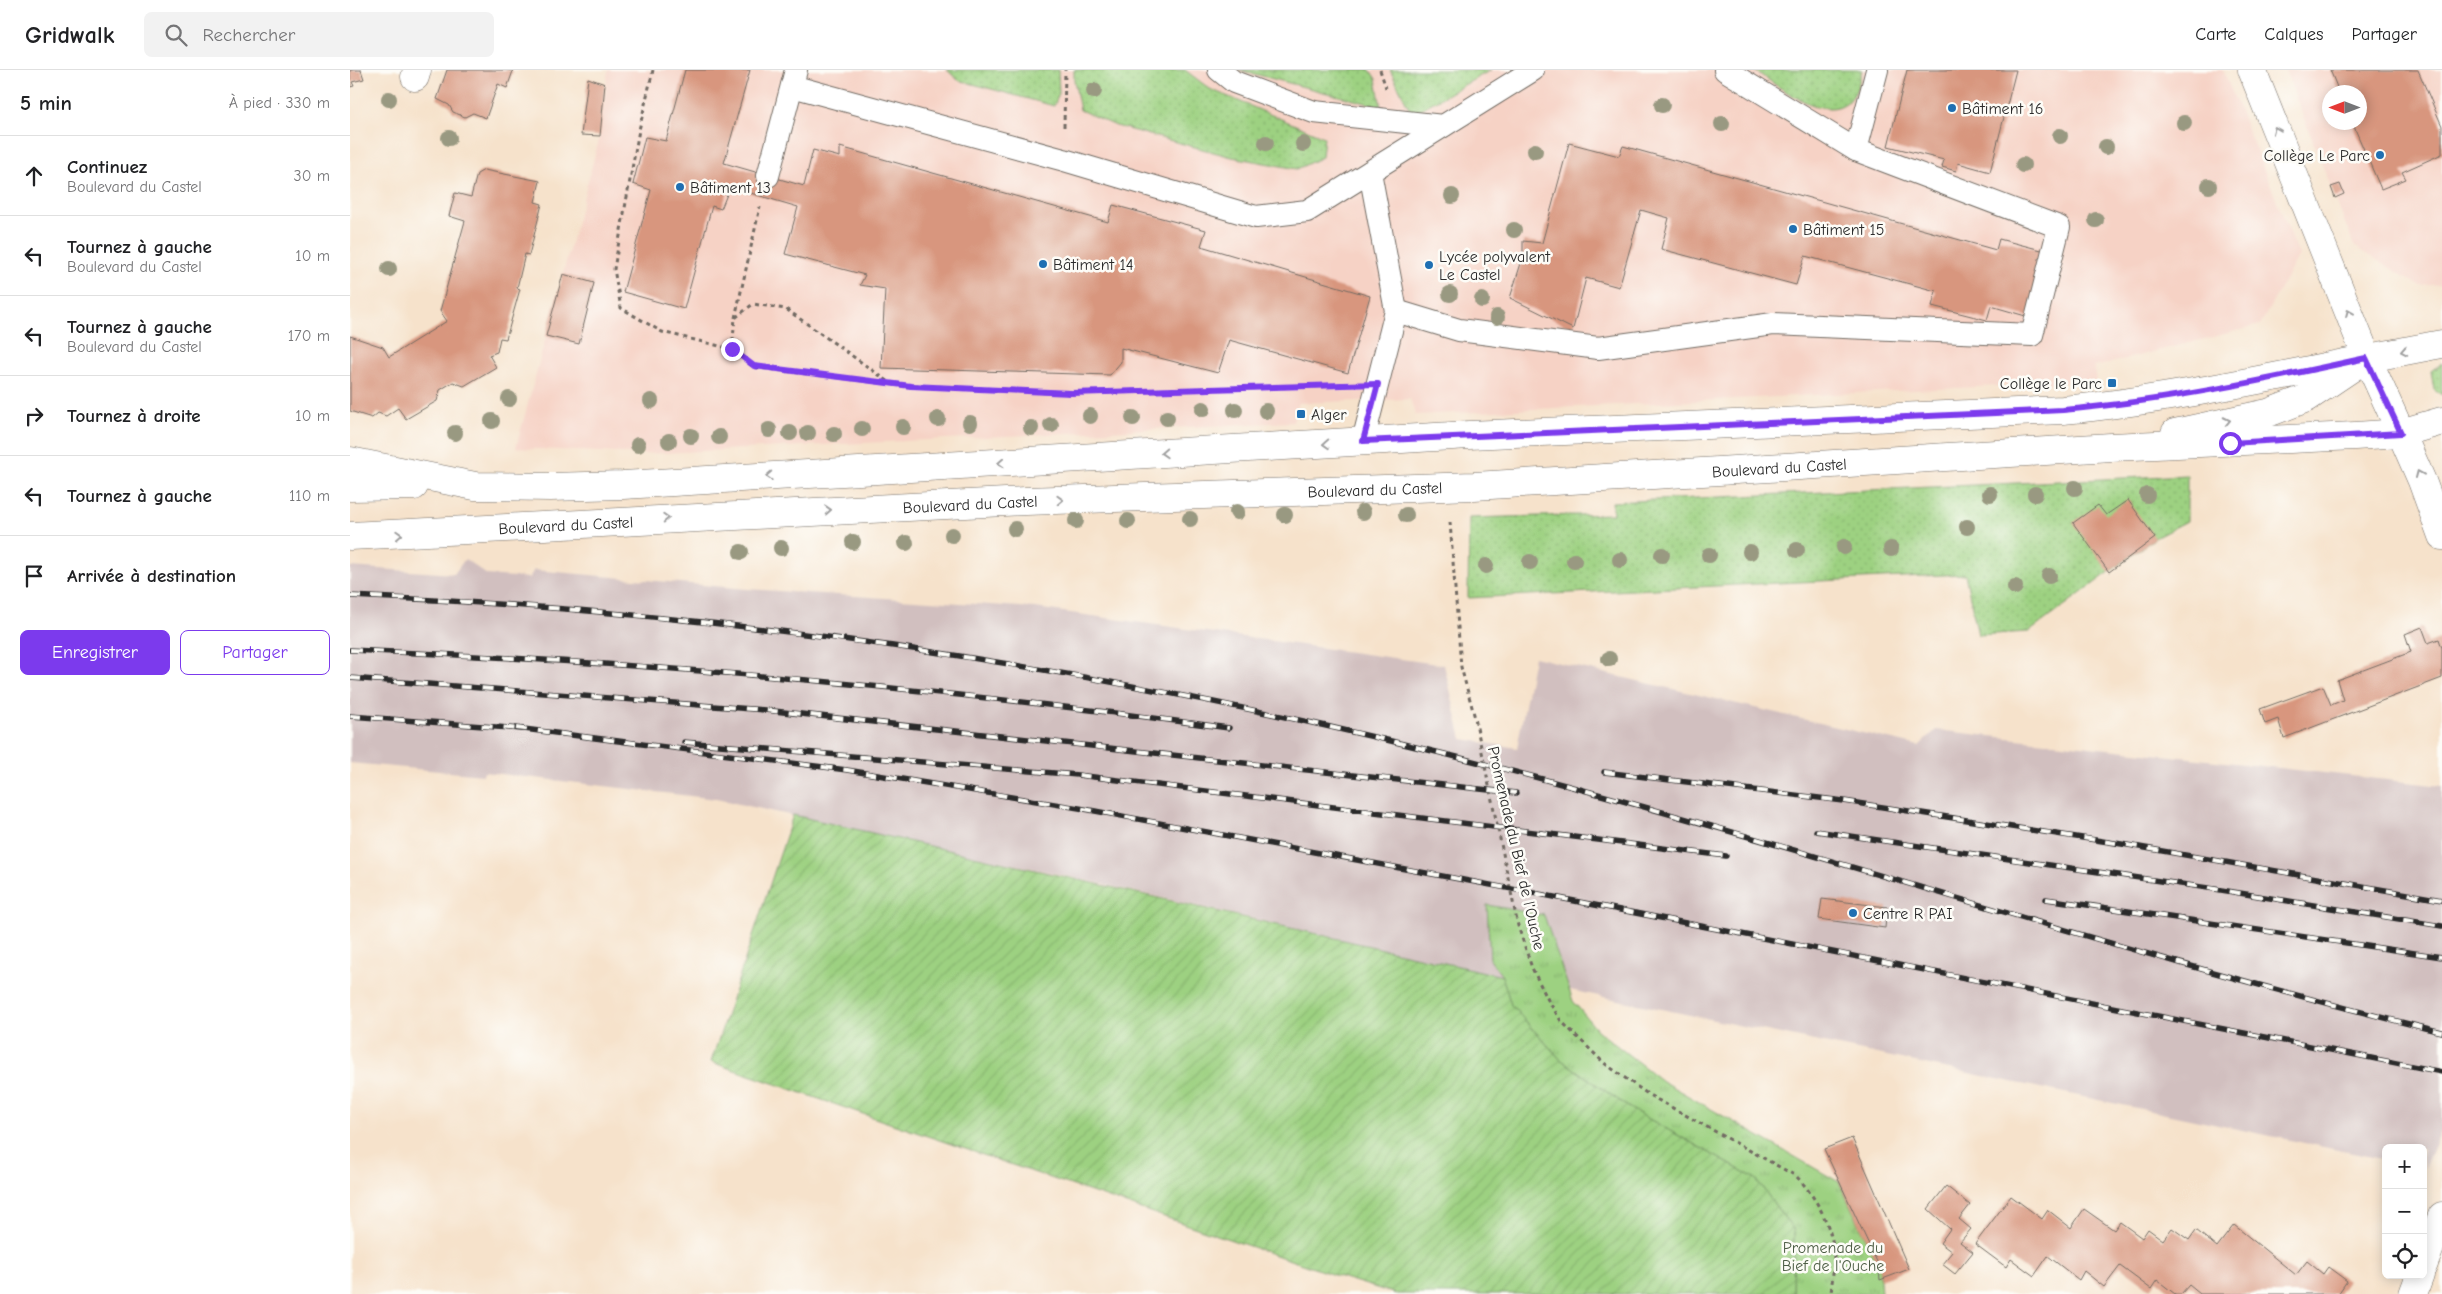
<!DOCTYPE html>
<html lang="fr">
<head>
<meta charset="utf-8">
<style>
	:root { --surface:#fff; --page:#f2f2f2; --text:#202124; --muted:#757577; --line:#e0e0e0; --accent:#7c3aed }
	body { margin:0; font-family:"Comic Neue",sans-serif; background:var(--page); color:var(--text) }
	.controls { position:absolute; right:15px; bottom:15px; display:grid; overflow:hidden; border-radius:8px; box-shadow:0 2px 12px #0003 }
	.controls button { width:45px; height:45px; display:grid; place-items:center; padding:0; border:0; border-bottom:1px solid var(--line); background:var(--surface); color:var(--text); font:25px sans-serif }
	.compass { position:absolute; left:1972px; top:15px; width:45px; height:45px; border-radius:50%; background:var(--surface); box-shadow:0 2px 12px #0003; rotate:270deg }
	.stop { position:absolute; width:15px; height:15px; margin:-11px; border:4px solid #7c3aed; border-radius:50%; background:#fff }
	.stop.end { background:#7c3aed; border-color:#fff; box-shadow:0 1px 5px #0008 }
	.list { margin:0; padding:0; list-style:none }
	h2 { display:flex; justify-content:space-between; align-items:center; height:65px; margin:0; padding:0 20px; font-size:21px }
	h2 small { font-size:16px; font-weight:400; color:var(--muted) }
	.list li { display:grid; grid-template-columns:32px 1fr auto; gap:15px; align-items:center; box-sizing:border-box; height:80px; padding:0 20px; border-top:1px solid var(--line) }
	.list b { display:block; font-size:19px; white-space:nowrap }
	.list p { margin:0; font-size:16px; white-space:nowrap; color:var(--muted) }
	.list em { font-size:16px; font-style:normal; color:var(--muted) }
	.actions { display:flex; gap:10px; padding:15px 20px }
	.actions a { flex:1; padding:11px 0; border:1px solid var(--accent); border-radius:8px; text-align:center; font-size:18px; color:var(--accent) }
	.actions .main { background:var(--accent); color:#fff }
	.icon { flex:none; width:28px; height:28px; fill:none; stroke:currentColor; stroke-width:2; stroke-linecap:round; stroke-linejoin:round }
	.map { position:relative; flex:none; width:2092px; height:1224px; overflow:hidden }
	header { display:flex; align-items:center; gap:30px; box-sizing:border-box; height:70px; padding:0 25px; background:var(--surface); border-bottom:1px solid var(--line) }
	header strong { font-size:24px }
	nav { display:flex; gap:28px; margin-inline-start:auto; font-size:18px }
	.search { width:350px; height:45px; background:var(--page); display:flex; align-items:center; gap:12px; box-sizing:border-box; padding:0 18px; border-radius:8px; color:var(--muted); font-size:19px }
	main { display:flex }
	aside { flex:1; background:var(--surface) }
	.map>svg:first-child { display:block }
</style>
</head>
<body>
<header>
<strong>Gridwalk</strong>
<div class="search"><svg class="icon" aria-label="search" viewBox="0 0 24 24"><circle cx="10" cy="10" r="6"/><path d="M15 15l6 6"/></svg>Rechercher</div>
<nav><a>Carte</a><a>Calques</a><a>Partager</a></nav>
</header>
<main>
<aside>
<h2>5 min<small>À pied · 330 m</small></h2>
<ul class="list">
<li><svg class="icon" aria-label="ahead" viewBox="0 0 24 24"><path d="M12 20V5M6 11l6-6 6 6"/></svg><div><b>Continuez</b><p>Boulevard du Castel</p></div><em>30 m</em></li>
<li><svg class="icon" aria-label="left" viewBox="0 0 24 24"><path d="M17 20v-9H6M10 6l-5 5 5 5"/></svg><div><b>Tournez à gauche</b><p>Boulevard du Castel</p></div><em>10 m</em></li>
<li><svg class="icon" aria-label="left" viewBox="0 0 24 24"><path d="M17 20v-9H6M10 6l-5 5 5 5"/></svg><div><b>Tournez à gauche</b><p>Boulevard du Castel</p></div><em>170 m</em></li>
<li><svg class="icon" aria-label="right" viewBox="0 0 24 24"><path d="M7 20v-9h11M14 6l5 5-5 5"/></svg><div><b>Tournez à droite</b></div><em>10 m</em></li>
<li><svg class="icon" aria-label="left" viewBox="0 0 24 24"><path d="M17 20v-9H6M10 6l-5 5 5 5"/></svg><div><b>Tournez à gauche</b></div><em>110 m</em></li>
<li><svg class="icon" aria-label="arrive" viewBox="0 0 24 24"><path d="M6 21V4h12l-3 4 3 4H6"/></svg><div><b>Arrivée à destination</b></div></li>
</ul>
<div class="actions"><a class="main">Enregistrer</a><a>Partager</a></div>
</aside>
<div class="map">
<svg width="2092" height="1224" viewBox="0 0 2092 1224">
	<defs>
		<pattern id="grass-dots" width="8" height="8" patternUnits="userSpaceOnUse" patternTransform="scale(1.25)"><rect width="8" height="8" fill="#9dd181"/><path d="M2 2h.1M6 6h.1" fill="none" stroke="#87b470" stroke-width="1.8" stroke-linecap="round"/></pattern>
		<pattern id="park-tufts" width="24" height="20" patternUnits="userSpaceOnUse" patternTransform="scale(1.25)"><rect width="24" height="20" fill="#9dd181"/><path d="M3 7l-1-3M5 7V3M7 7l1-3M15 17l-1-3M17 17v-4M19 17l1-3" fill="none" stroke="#87b470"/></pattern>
		<pattern id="garden-furrows" width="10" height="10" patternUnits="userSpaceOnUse" patternTransform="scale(1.25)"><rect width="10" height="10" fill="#9dd181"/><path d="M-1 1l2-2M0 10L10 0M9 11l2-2" fill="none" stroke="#87b470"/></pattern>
	</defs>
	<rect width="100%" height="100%" fill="#fdfcf7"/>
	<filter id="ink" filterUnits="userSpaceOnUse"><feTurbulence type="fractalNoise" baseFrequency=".02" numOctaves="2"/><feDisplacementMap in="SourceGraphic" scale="10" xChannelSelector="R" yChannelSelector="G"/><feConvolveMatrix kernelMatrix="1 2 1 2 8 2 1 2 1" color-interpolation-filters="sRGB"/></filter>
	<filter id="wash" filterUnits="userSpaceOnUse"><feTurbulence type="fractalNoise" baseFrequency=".0096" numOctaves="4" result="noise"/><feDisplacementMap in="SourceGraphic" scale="20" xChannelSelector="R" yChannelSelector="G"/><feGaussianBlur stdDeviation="1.12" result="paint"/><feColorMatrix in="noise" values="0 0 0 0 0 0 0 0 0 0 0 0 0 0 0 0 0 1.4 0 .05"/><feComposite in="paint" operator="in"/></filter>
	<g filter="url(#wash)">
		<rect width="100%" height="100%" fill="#f6e2cb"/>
		<g fill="#f6d2c5" fill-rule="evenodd">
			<path d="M258 0H1873L1949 185 1910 255 1744 297 1746 311 1066 345 1060 329 948 333 943 352 293 384 166 378 250 66Z"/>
			<path d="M1935 0H2092V214L2070 216 2004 176ZM1980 22H2010V52H1980Z"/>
		</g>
		<path fill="#d1bfbf" d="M115 489 137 505 179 508 184 500 397 519 685 538 1094 595 1112 669 1167 678 1184 587 1569 676 1586 660 2092 716V1060L2075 1098 2073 1078H2036V1090L1220 920 1194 845 1137 836 1140 890 1152 906 713 805 366 729 134 702 133 705 0 693V497L104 504Z"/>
		<g fill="url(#grass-dots)" stroke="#647e56">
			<path d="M597 0H708L709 23 704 36 608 10Z"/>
			<path d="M724 0H835L860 19 974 67 972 87 947 99 882 87 766 56 730 40 724 10Z"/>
			<path d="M889 0H1020L1026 9 1031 37Z"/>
			<path d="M1040 0H1141L1062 44Z"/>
			<path d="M1403 0H1512C1510 8 1508 19 1503 26 1479 59 1428 15 1403 0Z"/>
			<path d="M2092 293V325L2084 320 2081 301Z"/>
			<path d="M1837 405V451L1805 468 1679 562 1628 565 1615 504 1118 528 1119 448 1263 444 1262 432Z"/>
		</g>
		<path fill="url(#park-tufts)" stroke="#647e56" d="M1137 835 1194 845 1223 931 1247 960 1312 1011 1489 1112 1529 1196 1531 1224H1443L1444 1161 1406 1109 1281 1039 1210 989 1161 935 1152 906 1140 890Z"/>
		<path fill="url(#garden-furrows)" stroke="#647e56" d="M443 745 1152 906 1161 935 1210 989 1281 1039 1406 1109 1444 1161 1443 1224H1046L984 1205 361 992Z"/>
		<g id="blocks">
			<g fill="#d8967e">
				<path d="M0 0H11L14 9 2 12 4 16 0 17Z"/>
				<path d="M97 0H158L163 1 157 18 148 14 136 48 123 43 115 47 103 42 99 35 87 29Z"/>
				<path d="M335 0H400L374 93 454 116 463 80 490 87V77L758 152 763 135 856 160 851 176 1020 226 998 303 879 270 868 303 771 278V292L760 305 531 298 535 219 510 215 515 205 435 184 448 137 380 117 371 139 362 136 334 239 273 222 301 120 283 114 295 67 316 71Z"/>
				<path d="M1557 0H1666L1640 102 1608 93 1606 101 1592 97 1594 90 1538 76Z"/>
				<path d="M1980 0H2068L2092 56V84L2052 102 2056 109 2031 119 2002 52H2010V22H1989Z"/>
				<path d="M238 8 255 14 250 66 231 65Z"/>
				<path d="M1219 73 1269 86 1273 76 1646 180 1649 169 1699 182 1679 247 1641 236 1637 250 1582 236 1586 221 1455 186 1446 215 1311 179 1319 148 1291 140 1269 217 1236 208 1223 259 1160 228 1173 187V171L1192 173Z"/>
				<path d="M134 100 190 111 185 132 192 134 179 185 175 184 167 218 170 219 156 269 150 268 147 282 139 285 146 297 114 316 103 312 90 320 87 331 56 349 48 338 36 346 28 343 22 348 0 341V266L33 277 39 287 97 251 90 241 115 151 99 146 105 123 121 127 127 104Z"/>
				<path d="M1990 114 1994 124 1985 128 1981 117Z"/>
				<path d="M213 204 244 213 229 274 196 266Z"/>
				<path d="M1778 430 1805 468 1759 502 1723 453 1748 435 1756 445Z"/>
				<path d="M2072 557 2078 573 2089 569 2092 578V608L1934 668 1928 649 1915 654 1910 639 1973 616 1981 635 1993 630 1987 610 2061 582 2055 564Z"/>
				<path d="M1472 829 1537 837 1535 858 1469 849Z"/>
				<path d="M1502 1068 1559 1199 1530 1210 1529 1196 1474 1079Z"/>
				<path d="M1596 1116 1620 1135 1609 1149 1621 1159 1610 1172 1623 1182 1605 1204 1592 1194 1602 1182 1590 1173 1600 1159 1578 1139Z"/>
				<path d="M1661 1126 1692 1149 1698 1140 1721 1158 1734 1139 1764 1160 1770 1152 1792 1168 1798 1159 1813 1170 1822 1158 1839 1170 1846 1160 1867 1177 1884 1155 1946 1205 1957 1191 1973 1204 1978 1197 1997 1211 1988 1224H1850L1839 1215 1831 1224H1825L1807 1210 1801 1219 1770 1196 1754 1217 1734 1201 1729 1210 1698 1186 1684 1206 1661 1189 1656 1197 1625 1174Z"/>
			</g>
		</g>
	</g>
	<g filter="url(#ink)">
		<use href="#blocks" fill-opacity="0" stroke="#726b63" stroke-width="1"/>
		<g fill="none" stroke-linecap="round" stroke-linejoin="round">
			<g stroke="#726b63" stroke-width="24">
				<g id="service">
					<path d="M869 0 884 12 964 42 1093 56"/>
					<path d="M1375 0 1506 80 1527 0"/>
					<path d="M442 16 714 90 906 147 957 141 1183 0"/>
					<path d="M418 106 446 0"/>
					<path d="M1046 241 1109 260 1248 278 1423 254 1682 265 1709 157 1506 80"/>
					<path d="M1013 371 1046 241 1020 102"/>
				</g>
			</g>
			<g stroke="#726b63" stroke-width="29">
				<g id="minor">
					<path d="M1902 0 2017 288"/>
					<path d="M65 7 67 0"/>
					<path d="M2051 363 2072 411 2092 466"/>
					<path d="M2073 1196 2092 1146"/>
					<path d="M2063 1224 2070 1205"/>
				</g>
			</g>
			<g stroke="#726b63" stroke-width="29">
				<g id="secondary">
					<path d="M2017 288 2051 363"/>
					<path d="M1825 363 1918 343 1957 328 2003 297"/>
					<path d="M0 391 125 416 200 417 273 415 1119 365 1713 340C1841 328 1966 297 2092 274"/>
					<path d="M0 417 64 416"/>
					<path id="s1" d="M0 466 676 431 1124 416 1761 377 2005 366 2051 363 2092 351"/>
				</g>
			</g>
			<g stroke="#726b63" stroke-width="3" stroke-dasharray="4 4" stroke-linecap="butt">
				<path d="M303 0 289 60 264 199 271 238 312 262 382 279 404 297 561 316 721 323 994 315"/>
				<path d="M1030 0 1036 18"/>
				<path d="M714 57 715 0"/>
				<path d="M385 248 410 137"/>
				<path d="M382 279 385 248 403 234 436 239 539 312"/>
				<path d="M1100 452 1111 597 1125 648 1168 856 1182 898 1198 930 1211 951 1254 993 1299 1025 1446 1106C1465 1125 1483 1157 1484 1185 1484 1198 1482 1211 1481 1224"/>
			</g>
			<use href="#service" stroke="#fff" stroke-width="22"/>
			<use href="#minor" stroke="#fff" stroke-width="28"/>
			<use href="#secondary" stroke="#fff" stroke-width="28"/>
			<g stroke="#2b2b2b" stroke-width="5.5">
				<g id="rail">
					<path d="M0 526C405 542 809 607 1200 711 1499 791 1792 890 2092 962"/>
					<path d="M0 580C294 592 588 618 879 658"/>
					<path d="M0 608 415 640 1166 723"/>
					<path d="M0 646 172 659"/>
					<path d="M166 658 497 700 729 738 1189 824 2092 1002"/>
					<path d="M334 672 728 705 1376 786"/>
					<path d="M1254 702 1494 731 1778 775 2092 830"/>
					<path d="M1466 761 1865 819 2092 856"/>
					<path d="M1696 829 2092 887"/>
				</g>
			</g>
			<use href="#rail" stroke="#fdfcf7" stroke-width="4" stroke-dasharray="11" stroke-linecap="butt"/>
		</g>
		<g fill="#999981">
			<circle cx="744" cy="21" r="8"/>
			<circle cx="39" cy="29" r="8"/>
			<circle cx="1312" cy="35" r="8"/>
			<circle cx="1834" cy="53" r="8"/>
			<circle cx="1372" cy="54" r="8"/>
			<circle cx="1710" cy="66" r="8"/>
			<circle cx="99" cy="68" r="8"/>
			<circle cx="916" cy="73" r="8"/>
			<circle cx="953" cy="74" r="8"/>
			<circle cx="1756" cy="77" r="8"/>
			<circle cx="1185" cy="81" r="8"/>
			<circle cx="1673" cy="95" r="8"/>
			<circle cx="1859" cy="116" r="8"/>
			<circle cx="1102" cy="126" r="8"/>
			<circle cx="1746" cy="150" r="8"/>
			<circle cx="1164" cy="160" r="8"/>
			<circle cx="39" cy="199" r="8"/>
			<circle cx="1100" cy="224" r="8"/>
			<circle cx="1132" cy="230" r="8"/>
			<circle cx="1147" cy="247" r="8"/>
			<circle cx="159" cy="329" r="8"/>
			<circle cx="301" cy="331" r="8"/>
			<circle cx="853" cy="339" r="8"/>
			<circle cx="885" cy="340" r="8"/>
			<circle cx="916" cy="341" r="8"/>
			<circle cx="740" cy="346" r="8"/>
			<circle cx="783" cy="348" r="8"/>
			<circle cx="817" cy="348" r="8"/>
			<circle cx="588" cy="349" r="8"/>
			<circle cx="142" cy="351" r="8"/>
			<circle cx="620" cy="353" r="8"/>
			<circle cx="701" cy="355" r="8"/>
			<circle cx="553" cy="357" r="8"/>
			<circle cx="681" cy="358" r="8"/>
			<circle cx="512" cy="359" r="8"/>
			<circle cx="419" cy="360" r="8"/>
			<circle cx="105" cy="363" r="8"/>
			<circle cx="440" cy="363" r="8"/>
			<circle cx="458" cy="363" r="8"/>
			<circle cx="484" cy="364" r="8"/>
			<circle cx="341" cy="366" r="8"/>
			<circle cx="369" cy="367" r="8"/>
			<circle cx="319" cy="371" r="8"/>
			<circle cx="288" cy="375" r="8"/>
			<circle cx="1725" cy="418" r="8"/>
			<circle cx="1640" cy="424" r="8"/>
			<circle cx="1685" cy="424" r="8"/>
			<circle cx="1797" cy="425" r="8"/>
			<circle cx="887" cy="442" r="8"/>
			<circle cx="1013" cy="442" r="8"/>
			<circle cx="935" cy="445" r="8"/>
			<circle cx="1056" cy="445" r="8"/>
			<circle cx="840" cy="449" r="8"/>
			<circle cx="726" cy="451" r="8"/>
			<circle cx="778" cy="451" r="8"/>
			<circle cx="1617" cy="457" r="8"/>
			<circle cx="665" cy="459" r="8"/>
			<circle cx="602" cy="465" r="8"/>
			<circle cx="503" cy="472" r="8"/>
			<circle cx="556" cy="473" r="8"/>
			<circle cx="1494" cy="477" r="8"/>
			<circle cx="431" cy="478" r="8"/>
			<circle cx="1541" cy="479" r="8"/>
			<circle cx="1447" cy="480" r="8"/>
			<circle cx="391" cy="482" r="8"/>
			<circle cx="1400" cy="482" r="8"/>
			<circle cx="1312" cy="485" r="8"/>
			<circle cx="1359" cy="485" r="8"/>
			<circle cx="1270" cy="490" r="8"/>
			<circle cx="1224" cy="491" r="8"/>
			<circle cx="1180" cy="492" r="8"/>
			<circle cx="1136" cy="496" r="8"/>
			<circle cx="1699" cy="506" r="8"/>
			<circle cx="1665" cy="517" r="8"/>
			<circle cx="1259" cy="589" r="8"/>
		</g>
		<defs><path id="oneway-chevron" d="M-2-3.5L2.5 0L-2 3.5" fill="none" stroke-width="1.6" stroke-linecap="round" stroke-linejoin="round" transform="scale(1.25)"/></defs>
		<g stroke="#a0a0a0">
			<use href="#oneway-chevron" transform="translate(1926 60) rotate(-112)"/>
			<use href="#oneway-chevron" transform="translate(1999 243) rotate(-113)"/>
			<use href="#oneway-chevron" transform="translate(2054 281) rotate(169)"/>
			<use href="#oneway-chevron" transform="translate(1877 351) rotate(-12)"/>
			<use href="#oneway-chevron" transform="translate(976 374) rotate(177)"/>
			<use href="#oneway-chevron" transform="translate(814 383) rotate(177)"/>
			<use href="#oneway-chevron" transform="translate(651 393) rotate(177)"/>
			<use href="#oneway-chevron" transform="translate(2069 404) rotate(-113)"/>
			<use href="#oneway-chevron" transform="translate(419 406) rotate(177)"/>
			<use href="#oneway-chevron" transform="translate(710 430) rotate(-2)"/>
			<use href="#oneway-chevron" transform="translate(478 440) rotate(-3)"/>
			<use href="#oneway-chevron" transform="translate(316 448) rotate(-3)"/>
			<use href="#oneway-chevron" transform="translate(49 465) rotate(-3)"/>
		</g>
	</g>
	<g fill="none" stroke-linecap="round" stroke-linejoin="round" filter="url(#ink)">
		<path stroke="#7c3aed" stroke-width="6" d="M382 279 404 296 561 316 721 323 1028 314 1013 371 1713 340C1816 331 1916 310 2016 288L2051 363 1880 373"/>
	</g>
	<g fill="#1f6fb2" stroke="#fdfcf7" stroke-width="2">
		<circle cx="1602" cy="38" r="5"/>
		<circle cx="2030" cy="85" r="5"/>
		<circle cx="330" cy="117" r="5"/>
		<circle cx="1443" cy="159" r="5"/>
		<circle cx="693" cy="194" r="5"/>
		<circle cx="1079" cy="195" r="5"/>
		<rect x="1757" y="308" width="10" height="10" rx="2.5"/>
		<rect x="946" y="339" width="10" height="10" rx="2.5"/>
		<circle cx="1503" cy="843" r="5"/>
	</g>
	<g text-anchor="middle" stroke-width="5" stroke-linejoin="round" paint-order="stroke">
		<g font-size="16" fill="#2b2b2b" stroke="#fdfcf7" text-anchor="start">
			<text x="1612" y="44">Bâtiment 16</text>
			<text x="2020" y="91" text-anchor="end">Collège Le Parc</text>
			<text x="340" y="123">Bâtiment 13</text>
			<text x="1453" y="165">Bâtiment 15</text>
			<text x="1089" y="192">Lycée polyvalent<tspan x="1089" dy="18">Le Castel</tspan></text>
			<text x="703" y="200">Bâtiment 14</text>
			<text x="1752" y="319" text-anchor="end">Collège le Parc</text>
			<text x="961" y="350">Alger</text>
			<text x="1513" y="849">Centre R PAI</text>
		</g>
		<g font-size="16" fill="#2b2b2b" stroke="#fdfcf7">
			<text dy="6" stroke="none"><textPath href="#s1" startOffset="1431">Boulevard du Castel</textPath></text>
			<text dy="6" stroke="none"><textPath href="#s1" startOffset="1026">Boulevard du Castel</textPath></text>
			<text dy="6" stroke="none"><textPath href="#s1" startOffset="621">Boulevard du Castel</textPath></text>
			<text dy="6" stroke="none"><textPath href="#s1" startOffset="216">Boulevard du Castel</textPath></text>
			<text transform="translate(1167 778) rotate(77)" y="6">Promenade du Bief de l'Ouche</text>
		</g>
		<g font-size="16" fill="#4d5d45" stroke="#fdfcf7">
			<text x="1483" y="1183">Promenade du<tspan x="1483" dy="18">Bief de l'Ouche</tspan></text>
		</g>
	</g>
</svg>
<div class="controls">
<button>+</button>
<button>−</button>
<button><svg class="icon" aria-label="locate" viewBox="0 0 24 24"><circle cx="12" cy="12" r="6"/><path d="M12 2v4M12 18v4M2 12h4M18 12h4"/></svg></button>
</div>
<svg class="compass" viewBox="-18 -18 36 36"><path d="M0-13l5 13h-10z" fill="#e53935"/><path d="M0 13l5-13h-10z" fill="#757577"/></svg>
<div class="stop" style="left:1880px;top:373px"></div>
<div class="stop end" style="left:382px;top:279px"></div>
</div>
</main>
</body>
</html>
